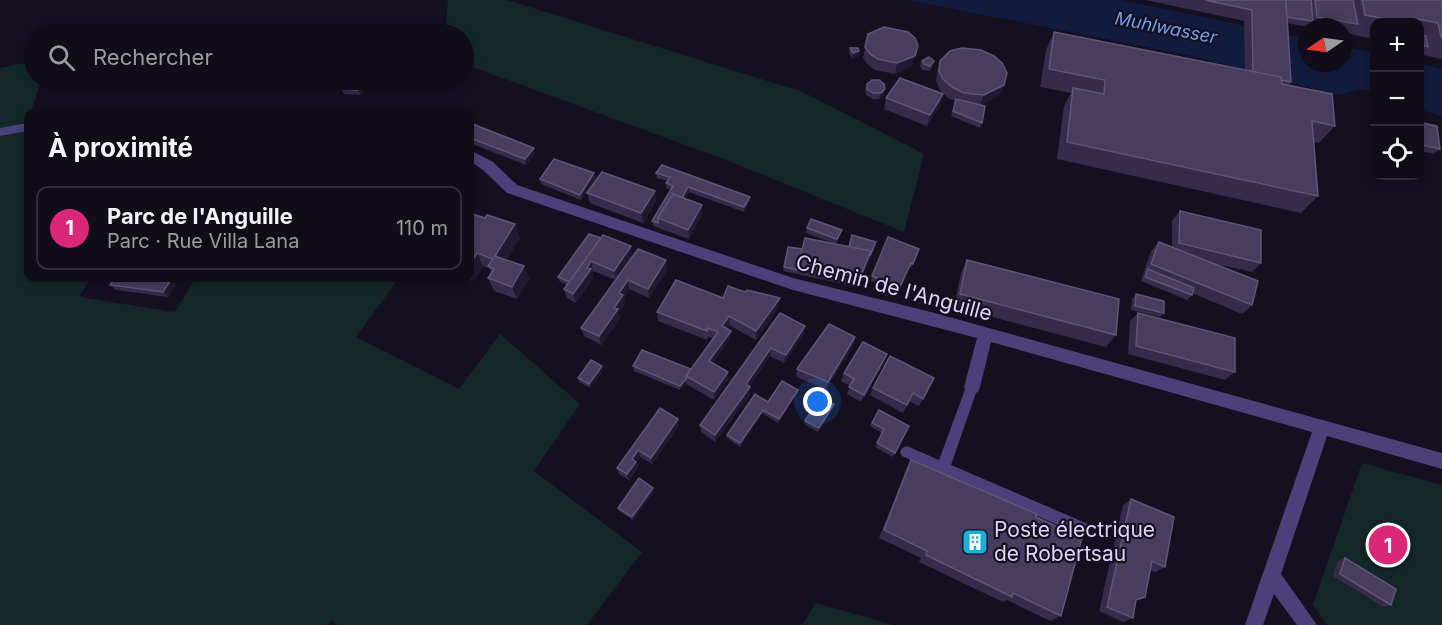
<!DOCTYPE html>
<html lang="fr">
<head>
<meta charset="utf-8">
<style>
	:root { --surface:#100c18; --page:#1e1a25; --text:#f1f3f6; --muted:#9c9ba2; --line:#302c37; --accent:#db2777 }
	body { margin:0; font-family:Inter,sans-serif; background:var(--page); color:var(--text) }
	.controls { position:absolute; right:18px; top:18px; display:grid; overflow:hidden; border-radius:12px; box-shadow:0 3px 9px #0003 }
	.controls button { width:54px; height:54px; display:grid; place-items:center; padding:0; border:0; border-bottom:2px solid var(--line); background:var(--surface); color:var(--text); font:30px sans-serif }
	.compass { position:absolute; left:1298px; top:18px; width:54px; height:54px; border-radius:50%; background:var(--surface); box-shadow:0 3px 9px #0003; rotate:257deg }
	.you { position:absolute; left:818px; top:402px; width:21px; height:21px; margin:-15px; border:4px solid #fff; border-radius:50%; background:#1a73e8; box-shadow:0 0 0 9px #1a73e833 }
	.badge { display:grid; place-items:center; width:39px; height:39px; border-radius:50%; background:var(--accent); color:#fff; font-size:20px; font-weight:700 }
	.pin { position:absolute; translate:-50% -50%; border:3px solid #fff; box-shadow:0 2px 6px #0006 }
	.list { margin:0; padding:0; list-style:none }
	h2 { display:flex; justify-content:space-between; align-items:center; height:78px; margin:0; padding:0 24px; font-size:26px }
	h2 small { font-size:20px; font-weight:400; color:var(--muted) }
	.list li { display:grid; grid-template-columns:39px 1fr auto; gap:18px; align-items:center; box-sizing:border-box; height:84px; margin:0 12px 12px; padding:0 12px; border:2px solid var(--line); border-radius:12px }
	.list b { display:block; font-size:22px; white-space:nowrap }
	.list p { margin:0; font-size:20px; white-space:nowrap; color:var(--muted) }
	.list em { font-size:20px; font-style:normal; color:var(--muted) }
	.icon { flex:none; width:33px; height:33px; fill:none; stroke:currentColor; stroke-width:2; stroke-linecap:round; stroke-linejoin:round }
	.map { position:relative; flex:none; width:1442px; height:625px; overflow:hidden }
	.search { position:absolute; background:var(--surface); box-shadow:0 3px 9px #0003; left:24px; top:24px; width:450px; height:66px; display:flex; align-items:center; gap:15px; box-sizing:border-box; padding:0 21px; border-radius:33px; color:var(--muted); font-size:22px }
	.panel { position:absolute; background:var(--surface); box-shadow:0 3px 9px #0003; left:24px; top:108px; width:450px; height:174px; border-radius:12px }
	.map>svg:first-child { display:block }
</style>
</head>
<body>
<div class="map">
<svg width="1442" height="625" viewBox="0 0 1442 625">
	<rect width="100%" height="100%" fill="#151020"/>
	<g fill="#132729">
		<path d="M448 0H507L803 92 924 154 904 232 726 160 464 64V34H445Z"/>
		<path d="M34 61V80H41L31 112H28V278H91L79 297 175 312 196 278H399L356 337 459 389 500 334 580 404 534 471 642 552 587 625H337L332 620 327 625H0V68Z"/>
		<path d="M1362 463 1442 485V625H1327L1313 605Z"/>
		<path d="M816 603 893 625H802Z"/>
	</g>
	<g fill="#111b3d">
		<path d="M908 0H1122L1307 39V63H1343V46L1374 53V92L1363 89 1338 95 1192 56Z"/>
		<path d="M1420 63 1442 69V117L1420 109Z"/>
	</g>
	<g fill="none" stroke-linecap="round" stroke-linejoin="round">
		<g fill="#4b4079" fill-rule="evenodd">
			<path d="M253 108H318L323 112H248L249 109Z"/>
			<path d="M28 123V131L0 136V128Z"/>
			<path d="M972 381 976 383 978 387 951 465 1088 524 1090 529 1088 534 1083 536 1078 534 902 456 900 452 902 448 907 446 939 460 966 387 968 383Z"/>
		</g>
		<path fill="#4b4079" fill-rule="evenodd" d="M470 150 493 162 517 185 793 278 931 312 1442 453V469L1327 436 1281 574 1317 625H1297L1274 594 1263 625H1245L1312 432 991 342 980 387 978 392 972 394 966 392 964 387 977 338 793 290 507 193 483 170 470 161Z"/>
	</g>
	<g fill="#362b4b">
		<path d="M1146 0H1442V59L1423 55V52H1419V22H1374V39L1350 34 1349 35 1343 34V27H1308L1287 23 1291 82 1289 85 1335 126 1319 143 1314 142 1318 196 1301 213 1057 159 1064 106 1071 93 1040 87 1046 50 1054 32 1245 70 1244 21Z"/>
		<path d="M868 34 912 66 895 74 875 70 868 65 863 58Z"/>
		<path d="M850 48 859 51 858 57 852 59 849 53Z"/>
		<path d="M922 61 933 66 929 71 922 70 920 66Z"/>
		<path d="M940 61 1004 85 999 96 981 105 982 123 980 128 951 116 955 101 948 98 940 90 936 81 937 71Z"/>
		<path d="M347 80H372L369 89 364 88 361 95 344 94 341 89Z"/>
		<path d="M867 84 884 95 879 99H872L866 95 865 89Z"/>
		<path d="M886 98 940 105 927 126 884 109Z"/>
		<path d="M1419 122 1440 149 1434 154 1419 151Z"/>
		<path d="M470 123 535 153 526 165 470 143Z"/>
		<path d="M594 173 596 179 581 200 541 184 540 179Z"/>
		<path d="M656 173 749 202 744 212 689 192 685 199 702 215 689 239 653 226 652 221 671 190 666 188V183L667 181 657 178Z"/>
		<path d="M655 191 656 201 643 223 590 203 587 193Z"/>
		<path d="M1180 211 1261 263 1252 272 1212 263 1252 305 1242 314 1192 293V295L1187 300 1141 281 1151 251 1159 242 1172 247V221Z"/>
		<path d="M470 213 520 238 506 260 524 266 529 279 517 299 494 291 488 278 491 273 489 268 483 266 475 279 467 281 459 278H470Z"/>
		<path d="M807 228 842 230 836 244 806 233Z"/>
		<path d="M589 234 632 256 616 280 593 271 592 273 593 278 576 303 567 298 564 289 567 285 560 282 558 277Z"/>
		<path d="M849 247H874L857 287 783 271 784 267 802 249Z"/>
		<path d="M638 249 666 260 667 270 649 298 629 289 624 298 625 303 618 312 620 318 601 345 584 336 581 328Z"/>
		<path d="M918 254 911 268H909L898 291 871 281 872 276Z"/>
		<path d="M967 260 1116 335 1106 347 954 307 961 273Z"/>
		<path d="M177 282 168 297 116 290 110 285Z"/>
		<path d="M1136 294 1164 313 1160 317 1131 310 1132 299Z"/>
		<path d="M723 298 779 307 756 340 729 325 726 328 730 339 713 363 728 372V380L714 400 686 384V383L680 390 634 371 633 366 691 369 713 338 708 337 707 340 658 321 657 312Z"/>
		<path d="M780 313 805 326 803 335 784 363 770 356 749 387H750V395L715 442 701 432 700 425Z"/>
		<path d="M1138 313 1235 372 1225 380 1128 354 1130 321Z"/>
		<path d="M855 337 853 346 826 389 796 377 797 369Z"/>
		<path d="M887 354 884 363 861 402 847 394 850 386 841 381 844 373Z"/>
		<path d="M603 370 590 388 579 382 578 378Z"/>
		<path d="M934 378 919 406 909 401 903 413 870 395 873 388Z"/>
		<path d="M798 390 797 394 778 423 762 413 740 447 727 438V435L768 402Z"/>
		<path d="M834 404 833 408 818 432 804 424 805 421Z"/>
		<path d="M678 419 679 426 652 464 640 457 637 462 638 468 629 480 619 474 617 468Z"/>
		<path d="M872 423 909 426 893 457 875 447 882 433 870 426Z"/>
		<path d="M911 460 1036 517 1061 616 1050 621 1007 600 1003 602 919 562 921 558 879 538 906 470Z"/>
		<path d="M654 491 633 520 619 511 618 508Z"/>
		<path d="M1131 499 1165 567 1155 572 1150 570 1135 601 1133 618 1123 622 1099 611 1123 505Z"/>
		<path d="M1345 558 1391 605 1383 607 1333 576 1338 561Z"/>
	</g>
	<g fill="#211832">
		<path d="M918 46 912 66 895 74 897 63Z"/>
		<path d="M859 51 858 57 852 59 853 53Z"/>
		<path d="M368 80H372L369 89 366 83Z"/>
		<path d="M361 83 364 88 361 95 358 90Z"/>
		<path d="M1004 85 999 96 980 105 984 95Z"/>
		<path d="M885 89 884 95 879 99 881 93Z"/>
		<path d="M943 94 940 105 927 126 930 115Z"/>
		<path d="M534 148 535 153 526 165 525 159Z"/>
		<path d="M594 173 596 179 581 200 580 195Z"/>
		<path d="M688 187 689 192 681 207 680 202Z"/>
		<path d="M655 191 656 201 643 223 641 213Z"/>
		<path d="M750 197 749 202 744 212V207Z"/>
		<path d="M702 205V215L689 239 688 230Z"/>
		<path d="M515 224 520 238 500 269 495 256Z"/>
		<path d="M631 246 632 256 616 280 614 271Z"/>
		<path d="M871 251 869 261 857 287 860 278Z"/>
		<path d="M477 253 483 266 475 279 467 281 466 278H470V265Z"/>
		<path d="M666 260 667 270 649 298 648 289Z"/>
		<path d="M591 261 593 271 592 273 593 278 576 303 573 294 575 288Z"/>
		<path d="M524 266 529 279 517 299 512 287Z"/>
		<path d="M172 278 177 282 168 297 163 292Z"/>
		<path d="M628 280 629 289 624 298 625 303 618 312 620 318 601 345 599 336 614 308 619 293Z"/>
		<path d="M780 298 779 307 756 340V331Z"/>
		<path d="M729 316V325L722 334V326Z"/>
		<path d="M805 326 803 335 784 363 786 355Z"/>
		<path d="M731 331 730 339 709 369V361Z"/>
		<path d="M855 337 853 346 826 389 828 382Z"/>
		<path d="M771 348 770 356 745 392 746 384Z"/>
		<path d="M887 354 884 363 861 402 864 395Z"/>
		<path d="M602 366 603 370 590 388 589 384Z"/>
		<path d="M728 372V380L714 400V392Z"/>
		<path d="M686 379V383L680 390V386Z"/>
		<path d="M750 387V395L715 442V435Z"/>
		<path d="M798 390 797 394 778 423 779 419Z"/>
		<path d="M834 404 833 408 818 432 819 428Z"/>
		<path d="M763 410 762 413 740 447V443Z"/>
		<path d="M678 419 679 426 652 464 651 458Z"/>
		<path d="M638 450 640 457 637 462 638 468 629 480 627 474 632 459Z"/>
		<path d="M653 488 654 491 633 520 632 517Z"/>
	</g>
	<g fill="#483d5e" stroke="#5f5576" stroke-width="1.5">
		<path d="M1205 0H1286L1291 82 1281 80V77L1253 72 1252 10Z"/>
		<path d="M1286 0H1311L1313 21 1287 17Z"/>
		<path d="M1315 0H1353L1358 24 1317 17Z"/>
		<path d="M1362 0H1442V37H1441L1438 23 1418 19 1419 22H1404L1365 15Z"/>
		<path d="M884 27 908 32 915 38 918 46 915 56 897 63 878 59 870 54 865 47 868 34Z"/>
		<path d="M1054 32 1281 77 1282 84 1332 94 1335 126 1312 121 1318 196 1067 142 1073 88 1104 94 1105 80 1049 69Z"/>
		<path d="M1419 34 1426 36 1428 47 1424 46 1423 41 1419 40Z"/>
		<path d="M850 48H858L859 51 853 53Z"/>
		<path d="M962 48 981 50 994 56 1002 63 1007 73 1004 85 984 95 964 93 952 87 943 79 939 71 940 61 950 51Z"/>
		<path d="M929 57 934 61 930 66 924 64 922 61Z"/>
		<path d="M900 78 943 94 930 115 886 98Z"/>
		<path d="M347 80H368L366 83H361L358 90 341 89Z"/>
		<path d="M872 80H879L884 84 885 89 881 93H873L867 89V84Z"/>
		<path d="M956 99 985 106 982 123 953 111Z"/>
		<path d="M1419 122 1437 126 1440 149 1422 145Z"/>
		<path d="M470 123 534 148 525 159 470 138Z"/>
		<path d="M554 159 594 173 580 195 540 179Z"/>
		<path d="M662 165 750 197 744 207 688 187 682 198 673 194 658 218V223L652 221 673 186 666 183 670 177 656 173Z"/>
		<path d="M602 172 655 191 641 213 587 193Z"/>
		<path d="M673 194 702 205 688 230 658 218Z"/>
		<path d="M1180 211 1261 230V263L1179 243Z"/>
		<path d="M470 213 485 218 487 215 515 224 495 256 524 266 512 287 488 278 494 269 488 266 493 259 477 253 470 265Z"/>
		<path d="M811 219 842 230 837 239 807 228Z"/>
		<path d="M589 234 601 238 570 282 558 277Z"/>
		<path d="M603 235 631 246 614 271 591 261 587 268 591 269 573 294 564 289Z"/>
		<path d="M852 235 876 242 870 256 871 251 849 247Z"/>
		<path d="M888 237 919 249 913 264 911 263 900 287 872 276Z"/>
		<path d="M805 238 871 251 860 278 798 265Z"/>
		<path d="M1159 242 1258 281 1252 305 1151 264Z"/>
		<path d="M788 247 802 249 798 270 784 267Z"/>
		<path d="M638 249 666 260 648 289 628 280 619 293 623 295 614 308 618 309 599 336 581 328Z"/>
		<path d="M967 260 1119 299 1116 335 960 294Z"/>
		<path d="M1148 269 1194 288 1192 295 1145 277Z"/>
		<path d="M115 278H172L163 292 110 285Z"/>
		<path d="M676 280 723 298 728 286 745 292 747 290 780 298 756 331 729 316 722 326 731 331 709 361 728 372 714 392 686 376 718 332 708 328 707 331 657 312Z"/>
		<path d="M1136 294 1164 301V313L1135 306Z"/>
		<path d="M780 313 805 326 786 355 771 348 746 384 750 387 715 435 700 425Z"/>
		<path d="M1138 313 1235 338V372L1136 346Z"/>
		<path d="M829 324 855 337 828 382 797 369Z"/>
		<path d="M863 342 887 354 864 395 849 387 854 379 844 373Z"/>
		<path d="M642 350 691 369 686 376V379L680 386 633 366Z"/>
		<path d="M890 356 934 378 923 399 913 393 907 405 873 388Z"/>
		<path d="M591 360 602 366 589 384 578 378Z"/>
		<path d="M782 381 798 390 779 419 763 410 740 443 727 435 755 394 768 402Z"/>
		<path d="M820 397 834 404 819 428 805 421Z"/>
		<path d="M660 408 678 419 651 458 638 450 632 459 636 462 627 474 617 468Z"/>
		<path d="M879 410 909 426 895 453 877 443 884 429 872 423Z"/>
		<path d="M911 460 1037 514 1036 517 1082 538 1061 616 1013 593 1012 597 926 555 927 551 884 530Z"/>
		<path d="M639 478 653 488 632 517 618 508Z"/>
		<path d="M1131 499 1174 517 1165 567 1152 561 1145 597 1136 600 1133 618 1107 607Z"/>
		<path d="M1345 558 1396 589 1391 605 1340 574Z"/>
	</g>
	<defs>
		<g id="building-square" transform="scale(1.35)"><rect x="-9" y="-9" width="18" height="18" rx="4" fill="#1bafde" stroke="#151020"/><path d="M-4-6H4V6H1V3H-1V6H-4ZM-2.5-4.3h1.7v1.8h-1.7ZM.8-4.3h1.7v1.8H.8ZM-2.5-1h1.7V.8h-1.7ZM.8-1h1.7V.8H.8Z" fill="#fff"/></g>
	</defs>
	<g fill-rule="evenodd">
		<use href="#building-square" x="975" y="542"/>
	</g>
	<g text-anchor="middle" stroke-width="4.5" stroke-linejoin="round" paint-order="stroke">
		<g font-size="18" font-style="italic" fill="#6ea0ed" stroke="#151020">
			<text transform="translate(1166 28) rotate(11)" y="6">Muhlwasser</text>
		</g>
		<g font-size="21" fill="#ded4fa" stroke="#151020">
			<text transform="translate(894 288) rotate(15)" y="7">Chemin de l'Anguille</text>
		</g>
		<g font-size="21" fill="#ded4fa" stroke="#151020" text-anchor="start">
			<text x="994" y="537">Poste électrique<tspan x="994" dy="24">de Robertsau</tspan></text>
		</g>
	</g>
</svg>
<div class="controls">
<button>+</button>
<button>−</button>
<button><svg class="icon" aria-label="locate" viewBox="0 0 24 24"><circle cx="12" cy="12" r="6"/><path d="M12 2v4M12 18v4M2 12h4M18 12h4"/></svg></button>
</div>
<svg class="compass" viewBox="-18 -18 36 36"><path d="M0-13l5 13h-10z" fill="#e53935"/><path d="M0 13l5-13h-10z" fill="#9c9ba2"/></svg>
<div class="you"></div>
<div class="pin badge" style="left:1388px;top:545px">1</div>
<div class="search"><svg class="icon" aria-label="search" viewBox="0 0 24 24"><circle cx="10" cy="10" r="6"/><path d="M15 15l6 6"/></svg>Rechercher</div>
<section class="panel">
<h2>À proximité<small></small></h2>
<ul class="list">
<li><span class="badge">1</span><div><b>Parc de l'Anguille</b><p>Parc · Rue Villa Lana</p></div><em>110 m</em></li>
</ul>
</section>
</div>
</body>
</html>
